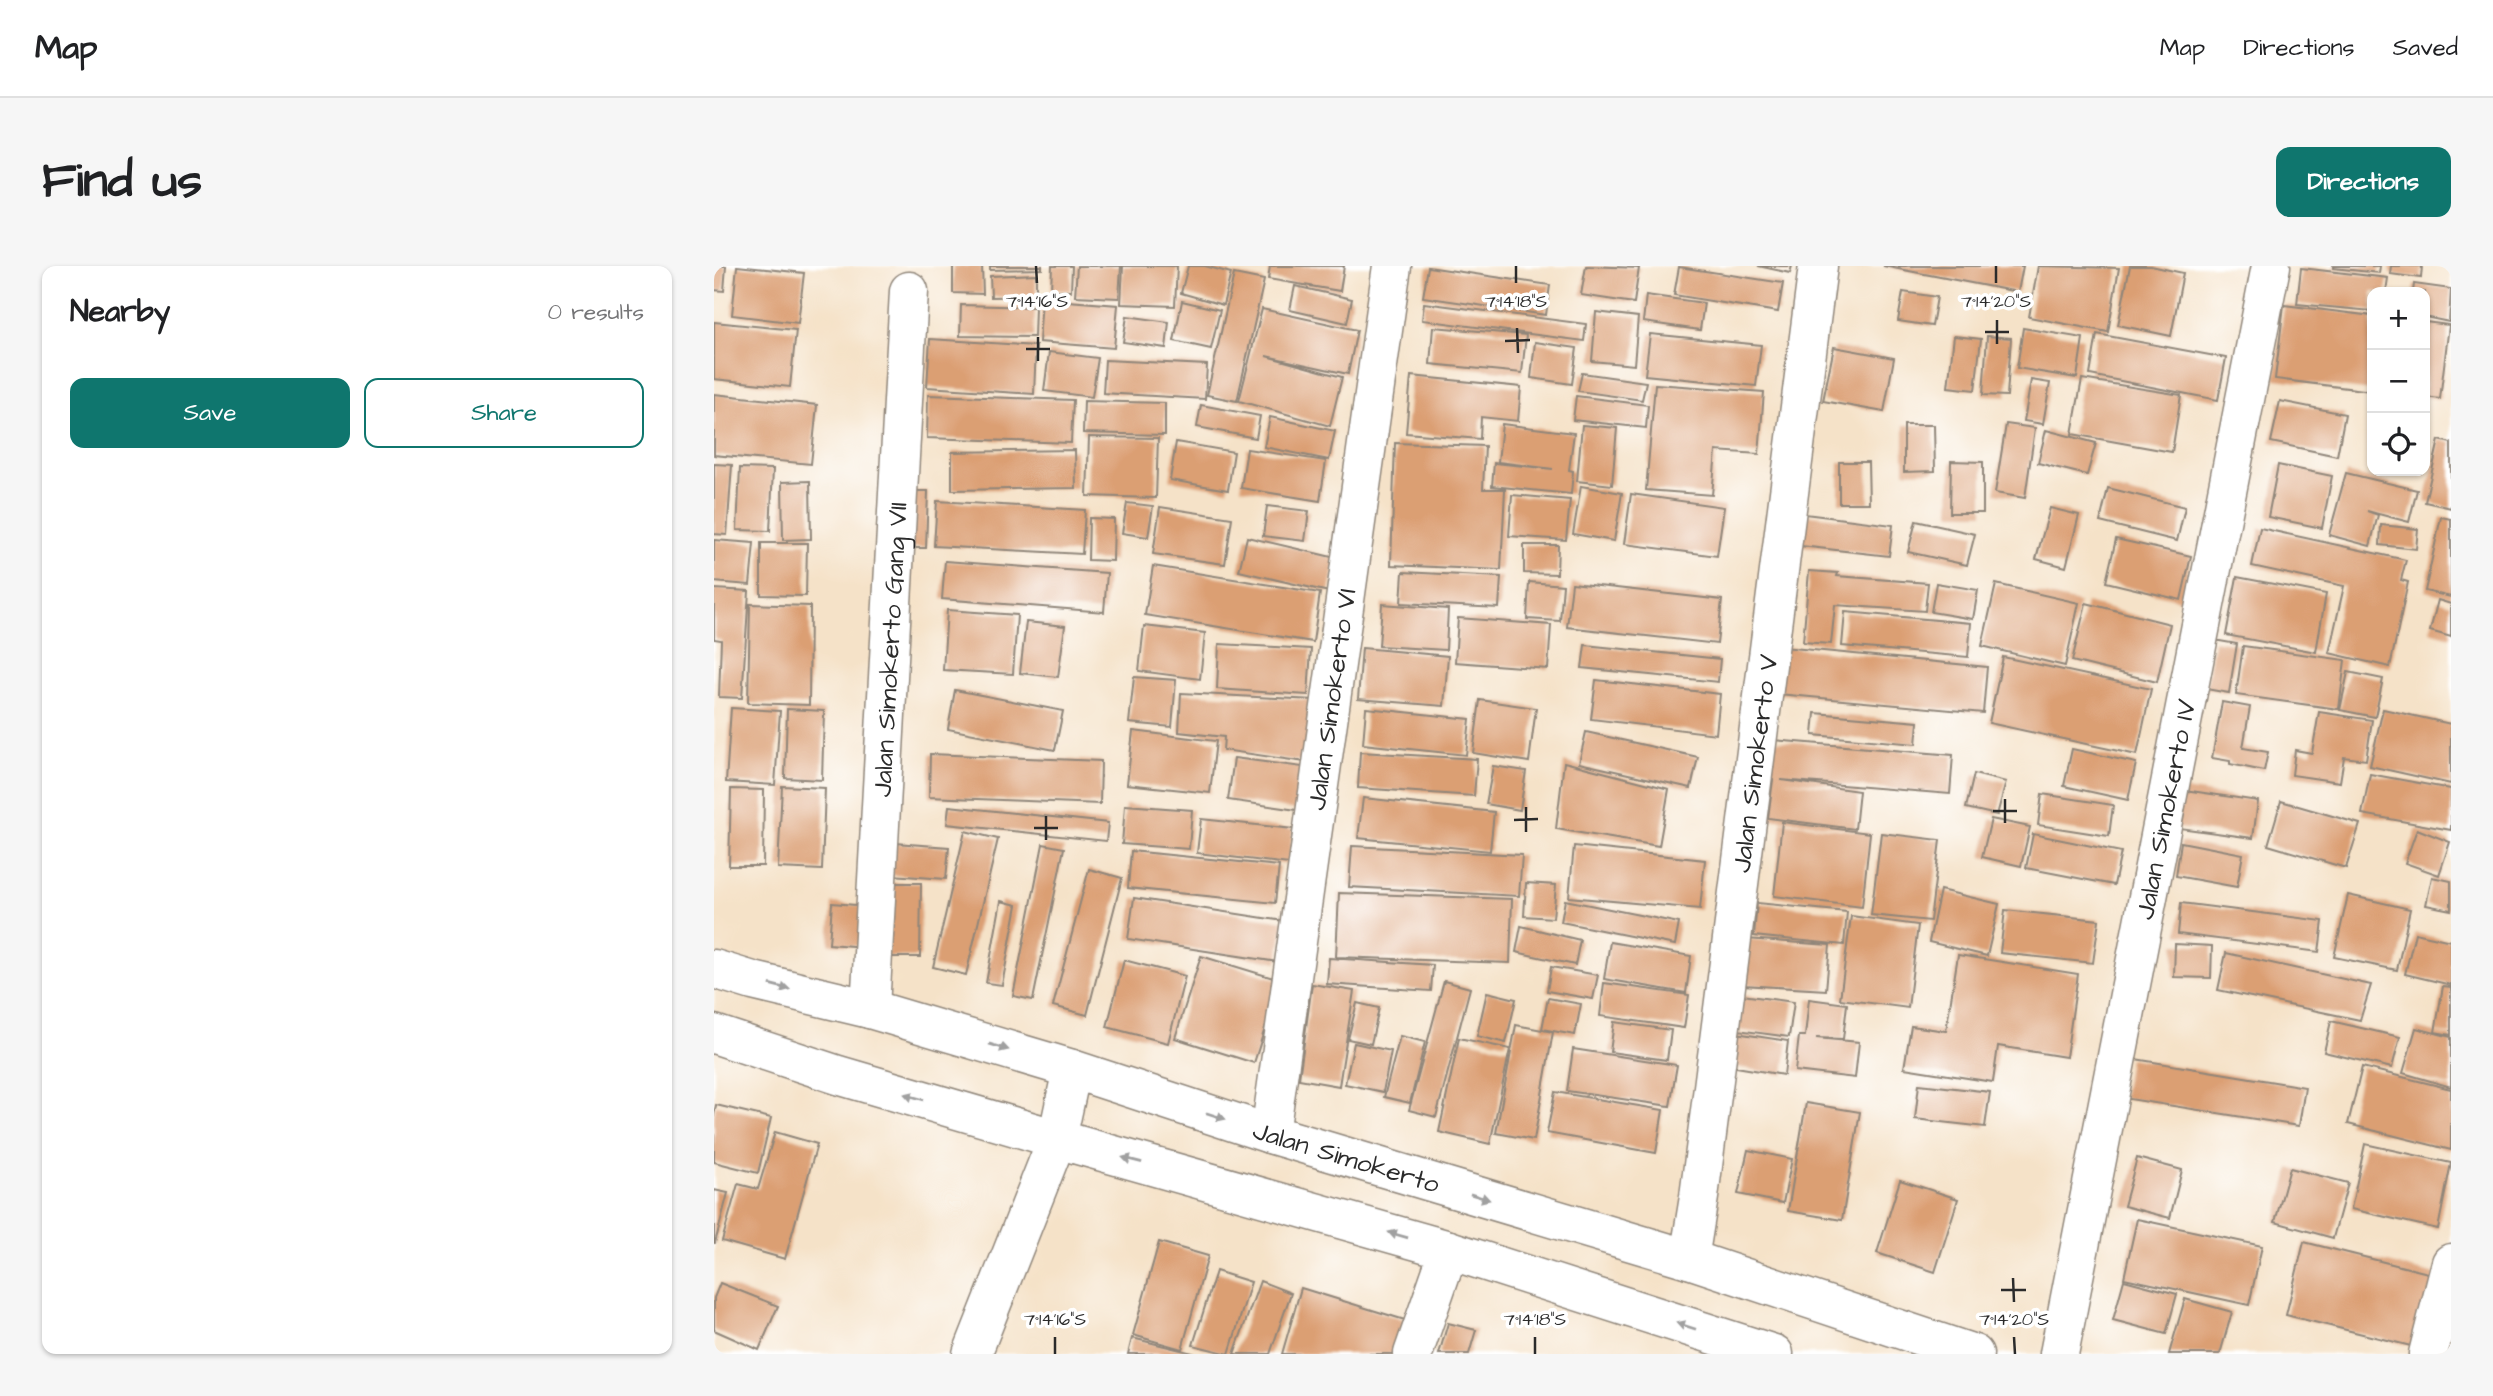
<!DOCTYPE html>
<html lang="en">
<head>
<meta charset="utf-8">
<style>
	:root { --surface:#fff; --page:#f6f6f6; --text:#202124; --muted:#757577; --line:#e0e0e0; --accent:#0f766e }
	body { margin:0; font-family:"Architects Daughter",sans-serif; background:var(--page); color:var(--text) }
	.controls { position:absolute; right:21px; top:21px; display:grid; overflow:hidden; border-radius:14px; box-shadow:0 2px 5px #0004 }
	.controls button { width:63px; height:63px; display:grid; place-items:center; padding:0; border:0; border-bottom:2px solid var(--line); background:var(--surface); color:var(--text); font:35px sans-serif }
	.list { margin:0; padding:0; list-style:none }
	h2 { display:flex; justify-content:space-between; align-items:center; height:91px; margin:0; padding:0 28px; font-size:30px }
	h2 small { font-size:23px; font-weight:400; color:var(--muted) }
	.actions { display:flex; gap:14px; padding:21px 28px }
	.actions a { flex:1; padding:16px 0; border:2px solid var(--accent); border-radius:14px; text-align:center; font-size:24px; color:var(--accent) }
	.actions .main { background:var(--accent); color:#fff }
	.icon { flex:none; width:38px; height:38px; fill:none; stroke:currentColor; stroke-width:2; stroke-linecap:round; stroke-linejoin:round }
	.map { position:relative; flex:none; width:1737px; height:1088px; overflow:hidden; border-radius:14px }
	header { display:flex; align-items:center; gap:42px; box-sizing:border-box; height:98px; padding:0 35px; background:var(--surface); border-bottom:2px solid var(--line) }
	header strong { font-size:33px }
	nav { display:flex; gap:38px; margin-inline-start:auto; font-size:24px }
	.intro { display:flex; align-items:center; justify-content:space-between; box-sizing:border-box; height:168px; padding:0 42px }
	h1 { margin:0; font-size:49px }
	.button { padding:18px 32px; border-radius:14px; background:var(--accent); color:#fff; font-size:24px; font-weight:700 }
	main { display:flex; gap:42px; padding:0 42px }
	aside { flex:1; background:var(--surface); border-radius:14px; box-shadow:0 2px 5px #0004 }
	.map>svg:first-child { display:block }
</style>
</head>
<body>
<header>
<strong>Map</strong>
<nav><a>Map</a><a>Directions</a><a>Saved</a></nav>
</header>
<div class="intro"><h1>Find us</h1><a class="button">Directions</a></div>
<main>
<aside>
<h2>Nearby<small>0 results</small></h2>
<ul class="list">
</ul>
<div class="actions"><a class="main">Save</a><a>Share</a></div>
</aside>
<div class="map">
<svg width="1737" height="1088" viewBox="0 0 1737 1088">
	<rect width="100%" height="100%" fill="#fff"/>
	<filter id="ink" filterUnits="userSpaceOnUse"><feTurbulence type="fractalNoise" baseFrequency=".0143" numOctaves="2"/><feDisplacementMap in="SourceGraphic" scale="14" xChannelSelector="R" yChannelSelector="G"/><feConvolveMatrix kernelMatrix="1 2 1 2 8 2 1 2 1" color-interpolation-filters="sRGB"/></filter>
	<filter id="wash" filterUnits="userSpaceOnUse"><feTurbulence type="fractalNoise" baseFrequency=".00686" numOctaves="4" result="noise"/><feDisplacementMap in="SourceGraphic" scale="28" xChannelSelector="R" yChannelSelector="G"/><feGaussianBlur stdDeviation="1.57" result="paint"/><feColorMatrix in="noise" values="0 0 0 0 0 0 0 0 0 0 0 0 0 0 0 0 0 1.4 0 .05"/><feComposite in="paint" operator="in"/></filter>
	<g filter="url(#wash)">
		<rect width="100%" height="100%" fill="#f5e2c8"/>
		<g id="blocks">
			<g fill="#db9f73">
				<path d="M0 0H12L10 25 0 24Z"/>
				<path d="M23 0 90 7 84 57 18 49Z"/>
				<path d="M239 0H268L269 28 239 27Z"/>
				<path d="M276 0H328V3L276 4Z"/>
				<path d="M338 0H358L357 25 337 24Z"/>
				<path d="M363 0H407L405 32 361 30Z"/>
				<path d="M409 0H463L461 40 407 38Z"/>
				<path d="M474 0H491L517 7 509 39 467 27Z"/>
				<path d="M556 0H630L626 25 554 13Z"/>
				<path d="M872 0 925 2 920 37 867 29Z"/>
				<path d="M1044 0H1078L1076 7Z"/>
				<path d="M1169 0H1309L1304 26Z"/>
				<path d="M1324 0 1405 2 1394 66 1315 51Z"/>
				<path d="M1416 0H1437L1469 7 1457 70 1404 59Z"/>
				<path d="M1619 0H1666L1665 7 1619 2Z"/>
				<path d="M1677 0H1708L1707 12 1676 8Z"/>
				<path d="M714 1 836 19 832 49 709 31Z"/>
				<path d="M965 1 1069 17 1064 46 960 29Z"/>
				<path d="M1587 2 1674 12 1672 26H1658V45L1583 38Z"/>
				<path d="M322 8V30L277 31 276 10Z"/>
				<path d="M520 8 550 14 523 135 493 129Z"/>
				<path d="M1700 18 1737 23 1735 56 1711 51V26H1699Z"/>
				<path d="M581 20 638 33 633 57 576 44Z"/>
				<path d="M1189 26 1223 31 1218 60 1184 55Z"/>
				<path d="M932 29 990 37 986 64 929 56Z"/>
				<path d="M328 33 404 39 400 82 325 76Z"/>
				<path d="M468 35 506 44 497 83 460 75Z"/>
				<path d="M710 37 872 58 870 75 708 54Z"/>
				<path d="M247 39 321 41 320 71 246 70Z"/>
				<path d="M1570 39 1658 50V125L1561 113Z"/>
				<path d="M548 43 643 64 634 108 552 90 628 111 616 160 525 135Z"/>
				<path d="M882 46 924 51 920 99 878 95Z"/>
				<path d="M413 50 455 56 452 82 409 76Z"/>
				<path d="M0 56 82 64 76 121 0 113Z"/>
				<path d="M1711 56 1735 59 1726 133 1711 131Z"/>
				<path d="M719 61 812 69 808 107 716 98Z"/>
				<path d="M1309 62 1369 72 1363 112 1303 102Z"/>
				<path d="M936 68 1047 79 1042 120 931 109Z"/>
				<path d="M1383 68 1512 92 1504 134 1376 109Z"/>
				<path d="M1240 70 1267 73 1261 124 1234 121Z"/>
				<path d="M1273 70 1297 72 1293 130 1269 129Z"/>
				<path d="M216 73 322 80 320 128 213 121Z"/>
				<path d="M821 76 863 82 858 118 817 112Z"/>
				<path d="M1120 81 1180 92 1170 146 1109 135Z"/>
				<path d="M335 86 384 92 378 131 330 125Z"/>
				<path d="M391 94 493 99 491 133 389 127Z"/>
				<path d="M868 107 932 116 928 134 864 125Z"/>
				<path d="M697 110 807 121 804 155 767 151 766 173 692 167Z"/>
				<path d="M1368 113 1467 129 1458 186 1358 168Z"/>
				<path d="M1317 114 1336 117 1329 158 1310 155Z"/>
				<path d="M941 118 1050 126 1045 188 1002 185 998 229 932 224Z"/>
				<path d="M0 128 103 139 97 198 0 189Z"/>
				<path d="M214 129 359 134 357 177 213 172Z"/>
				<path d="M862 130 934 139 932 162 859 154Z"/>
				<path d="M370 135 451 137V169L369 167Z"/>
				<path d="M1566 135 1631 148 1623 190 1557 176Z"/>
				<path d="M487 139 546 150 542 172 483 161Z"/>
				<path d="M556 151 621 165 615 194 550 181Z"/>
				<path d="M788 158 860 167 855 204 859 205 857 228 778 220 780 197 839 203 784 196Z"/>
				<path d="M1292 158 1321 162 1311 232 1281 227Z"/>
				<path d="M868 159 903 162 898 219 863 215Z"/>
				<path d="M1190 159H1220L1221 205 1190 206Z"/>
				<path d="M1332 164 1382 177 1373 209 1324 197Z"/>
				<path d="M375 171 444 172 442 232 373 230Z"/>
				<path d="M1725 174 1737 177V242L1711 236Z"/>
				<path d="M462 176 520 186 514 224 456 214Z"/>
				<path d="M681 177 771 180 769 223H791L787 304 677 299Z"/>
				<path d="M533 183 612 195 606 235 527 222Z"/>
				<path d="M361 184 362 222 238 224V186Z"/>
				<path d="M1237 195 1269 196V247H1236Z"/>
				<path d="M1125 196H1154L1155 237H1125Z"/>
				<path d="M0 198 18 199 13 269 0 268Z"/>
				<path d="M1564 199 1618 210 1608 262 1554 251Z"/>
				<path d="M26 202 59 203 56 265 23 264Z"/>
				<path d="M1632 207 1703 224 1695 256 1653 245 1664 249 1656 280 1615 269Z"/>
				<path d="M96 215 97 273 69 274 68 216Z"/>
				<path d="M867 220 908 227 900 275 859 268Z"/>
				<path d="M1394 222 1471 241 1463 275 1386 256Z"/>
				<path d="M195 225H214L212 282H193Z"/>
				<path d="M917 228 1010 241 1003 290 910 278Z"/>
				<path d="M798 229 856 234 852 274 795 270Z"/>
				<path d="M223 235 371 244 368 288 220 280Z"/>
				<path d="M413 237 439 240 434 271 408 267Z"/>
				<path d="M553 240 595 245 591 275 549 270Z"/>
				<path d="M446 241 518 252 511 298 439 288Z"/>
				<path d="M1336 242 1365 249 1352 301 1322 293Z"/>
				<path d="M1091 248 1179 259 1175 290 1087 280Z"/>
				<path d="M1727 251 1737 253V331L1711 325Z"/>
				<path d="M375 252 400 253 399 295 374 294Z"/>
				<path d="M1202 255 1261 268 1253 299 1194 286Z"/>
				<path d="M1667 259 1704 263 1702 283 1666 279Z"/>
				<path d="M1546 262 1692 294 1687 314 1694 316 1676 401 1615 387 1630 320 1538 300Z"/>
				<path d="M533 271 622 292 615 326 525 305Z"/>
				<path d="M1402 273 1477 290 1467 334 1392 316Z"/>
				<path d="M0 274 40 277 36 319 0 316Z"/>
				<path d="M47 277H93L92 330 47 329Z"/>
				<path d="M810 279H844L843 308 810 307Z"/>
				<path d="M231 295 393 307 390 346 228 333Z"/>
				<path d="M439 300 606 327 599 376 431 349Z"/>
				<path d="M1095 305 1124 307 1123 310 1214 317 1211 345 1121 339 1117 378 1089 376Z"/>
				<path d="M689 306 787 311 785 342 687 337Z"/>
				<path d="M1523 311 1612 328 1602 386 1512 369Z"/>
				<path d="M815 316 849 319 846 355 813 353Z"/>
				<path d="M858 317 1008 334 1003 378 853 361Z"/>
				<path d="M1222 317 1264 324 1259 353 1217 346Z"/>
				<path d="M1282 318 1365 337 1351 400 1268 380Z"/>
				<path d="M0 323 35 325 28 432 5 431 7 374 0 373Z"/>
				<path d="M1724 334 1737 338V371L1716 365Z"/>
				<path d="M1372 337 1456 358 1443 416 1358 395Z"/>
				<path d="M36 338 96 340 95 439 34 437Z"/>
				<path d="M668 338 734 343 732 384 665 380Z"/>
				<path d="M233 344 303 349 299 408 229 404Z"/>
				<path d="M1131 346 1257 357 1254 391 1128 380Z"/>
				<path d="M744 352 837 359 834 403 741 396Z"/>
				<path d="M312 356 351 360 344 411 306 407Z"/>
				<path d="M430 360 491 367 486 413 425 405Z"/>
				<path d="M1500 374 1523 378 1515 427 1492 423Z"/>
				<path d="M505 378 597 383 594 429 503 423Z"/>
				<path d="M871 379 1006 393 1004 416 868 402Z"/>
				<path d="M1058 380 1273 401 1269 447 1054 427Z"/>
				<path d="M1529 380 1631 394 1625 443 1522 429Z"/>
				<path d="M648 382 734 390 730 440 644 433Z"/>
				<path d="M1289 391 1437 423 1423 489 1275 457Z"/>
				<path d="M1634 406 1669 413 1661 451 1626 444Z"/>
				<path d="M420 411 462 414 458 461 415 457Z"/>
				<path d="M882 414 1006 428 1002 468 877 453Z"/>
				<path d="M241 424 349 445 341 484 234 463Z"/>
				<path d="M467 427 600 434 592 496 509 484 510 471 465 466Z"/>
				<path d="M766 434 822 442 815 496 759 487Z"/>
				<path d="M1508 436 1536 441 1529 482 1554 486 1550 505 1516 498V495L1498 492Z"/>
				<path d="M17 442 66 445 61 519 12 516Z"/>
				<path d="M652 442 756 453 752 489 649 478Z"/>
				<path d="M73 443 110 445 108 514 71 512Z"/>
				<path d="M1669 443 1737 458V518L1656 500Z"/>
				<path d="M1605 446 1658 454 1652 494 1630 491 1626 516 1578 509 1581 484 1598 487Z"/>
				<path d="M1101 447 1204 456 1202 478 1099 469Z"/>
				<path d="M419 465 502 475 496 527 413 518Z"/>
				<path d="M872 466 984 491 977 522 865 497Z"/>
				<path d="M1058 474 1239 489 1236 528 1067 514 1145 525 1141 563 1054 552 1059 514 1054 513Z"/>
				<path d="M1358 483 1422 497 1414 534 1350 520Z"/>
				<path d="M646 486 763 493 760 530 644 522Z"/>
				<path d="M216 488 387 495 386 538 215 531Z"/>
				<path d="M520 492 589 501 583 544 514 534Z"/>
				<path d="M850 496 955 523 945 580 842 563Z"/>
				<path d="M779 500 812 505 806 544 772 538Z"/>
				<path d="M1260 508 1292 516 1283 549 1252 542Z"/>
				<path d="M1656 508 1737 523V564L1648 548Z"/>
				<path d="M68 520 111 522 108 604 64 602Z"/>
				<path d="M17 523 50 524 49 600H15Z"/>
				<path d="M1464 523 1544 535 1539 572 1458 561Z"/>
				<path d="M1328 528 1399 539 1395 570 1324 559Z"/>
				<path d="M649 532 780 546 776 585 644 572Z"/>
				<path d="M1567 535 1646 558 1632 602 1554 579Z"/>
				<path d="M411 539 478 544 475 583 408 578Z"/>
				<path d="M235 540 394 557 392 575 233 558Z"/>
				<path d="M487 553 579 563 575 598 483 587Z"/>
				<path d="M1277 553 1316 561 1307 600 1268 591Z"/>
				<path d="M1068 556 1156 567 1148 641 1060 630Z"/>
				<path d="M1703 563 1736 576 1725 609 1691 597Z"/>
				<path d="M251 565 284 573 252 709 219 701Z"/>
				<path d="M1167 567 1226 574 1216 655 1157 649Z"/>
				<path d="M1319 568 1407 586 1400 619 1312 602Z"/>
				<path d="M1467 576 1529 588 1523 621 1462 610Z"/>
				<path d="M181 577 235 581 232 613 178 609Z"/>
				<path d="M329 578 350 582 319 734 299 730Z"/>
				<path d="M638 580 808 589 805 630 635 621Z"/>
				<path d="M860 580 991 594 986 643 855 631Z"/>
				<path d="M417 585 565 600 561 637 414 622Z"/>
				<path d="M375 603 408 612 373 749 339 740Z"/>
				<path d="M1718 611 1737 615V644L1712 639Z"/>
				<path d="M175 617H207L206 691H174Z"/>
				<path d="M812 617 842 619 839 652 810 650Z"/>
				<path d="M1226 624 1285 638 1273 690 1215 676Z"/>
				<path d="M625 627 798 633 796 697 622 691Z"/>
				<path d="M1634 629 1696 643 1683 704 1620 691Z"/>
				<path d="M420 632 570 655 564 696 414 673Z"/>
				<path d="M851 634 965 657 961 679 847 656Z"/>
				<path d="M287 635 303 639 288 719 272 717Z"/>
				<path d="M118 637 153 640 150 681 115 678Z"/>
				<path d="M1043 637 1133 646 1130 679 1040 670Z"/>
				<path d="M1467 637 1609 655 1605 686 1464 668Z"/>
				<path d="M1291 644 1385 654 1379 697 1286 687Z"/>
				<path d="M1137 650 1204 659 1194 742 1126 733Z"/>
				<path d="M807 660 866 674 861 699 802 686Z"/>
				<path d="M1701 667 1737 675V719L1691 708Z"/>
				<path d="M1032 673 1116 679 1112 724 1029 719Z"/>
				<path d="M896 676 977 690 972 727 890 713Z"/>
				<path d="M1461 678 1498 680 1497 712 1460 711Z"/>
				<path d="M1512 687 1657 719 1646 754 1504 724Z"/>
				<path d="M1244 689 1364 708 1352 791 1284 780 1279 816 1190 802 1197 760 1232 765Z"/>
				<path d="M487 690 566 714 540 797 461 772Z"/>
				<path d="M615 692 719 699 717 725 613 718Z"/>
				<path d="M410 694 471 710 454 777 393 761Z"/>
				<path d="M837 701 884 709 879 733 833 725Z"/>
				<path d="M730 715 756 722 722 851 695 844Z"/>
				<path d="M890 717 975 729 970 762 886 750Z"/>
				<path d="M598 718 640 725 625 820 585 813Z"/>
				<path d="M1729 720 1737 721V769L1721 766Z"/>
				<path d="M773 726 802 733 792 777 763 770Z"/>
				<path d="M1028 729 1080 736 1075 771 1023 764Z"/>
				<path d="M834 732 867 738 861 769 828 763Z"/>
				<path d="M1095 733 1133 738 1129 773 1102 772 1145 776 1141 812 1081 805 1085 770H1091Z"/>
				<path d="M643 737 665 742 657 778 634 773Z"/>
				<path d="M1617 755 1686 771 1678 802 1610 786Z"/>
				<path d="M900 756 957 764 953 794 896 786Z"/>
				<path d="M802 759 839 766 820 874 782 867Z"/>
				<path d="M1702 762 1737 771V821L1689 807Z"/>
				<path d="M1015 766 1074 775 1070 809 1010 799Z"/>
				<path d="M686 770 711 776 696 837 670 831Z"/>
				<path d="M745 772 796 783 776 878 725 866Z"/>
				<path d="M640 777 677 785 669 826 631 818Z"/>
				<path d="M859 783 963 799 956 840 853 825Z"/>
				<path d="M1415 792 1591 821 1585 860 1409 832Z"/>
				<path d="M1648 801 1737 823V884L1634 858Z"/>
				<path d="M1205 818 1276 826 1271 861 1201 853Z"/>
				<path d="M841 826 949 844 942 887 833 867Z"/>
				<path d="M1092 837 1146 846 1128 954 1074 945Z"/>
				<path d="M2 839 57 852 44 907 0 896V849Z"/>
				<path d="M61 866 103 878 71 993 8 975 24 918 44 923Z"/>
				<path d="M1651 878 1737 897 1724 963 1637 943Z"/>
				<path d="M1034 884 1078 893 1069 937 1024 928Z"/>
				<path d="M1423 892 1468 904 1456 952 1410 940Z"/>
				<path d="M1576 902 1634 917 1619 972 1561 956Z"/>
				<path d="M1186 914 1244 933 1221 1006 1163 987Z"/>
				<path d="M0 924 14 927 1 977H0Z"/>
				<path d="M1423 953 1548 980 1535 1039 1410 1012Z"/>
				<path d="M445 976 494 990 468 1083 419 1069Z"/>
				<path d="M1590 976 1722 1009 1705 1082 1572 1049Z"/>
				<path d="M502 1005 537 1016 515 1088 479 1079Z"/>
				<path d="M1410 1014 1463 1028 1452 1068 1399 1054Z"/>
				<path d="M546 1015 577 1027 556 1088H520Z"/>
				<path d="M6 1017 64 1040 45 1084 0 1064V1032Z"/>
				<path d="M587 1022 694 1055 684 1088H568Z"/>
				<path d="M1471 1033 1518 1046 1506 1088H1455Z"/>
				<path d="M734 1057 762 1064 755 1088H725Z"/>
				<path d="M418 1072 479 1087 478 1088H414Z"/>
			</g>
		</g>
	</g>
	<g filter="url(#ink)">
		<use href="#blocks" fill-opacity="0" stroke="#90867a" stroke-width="2"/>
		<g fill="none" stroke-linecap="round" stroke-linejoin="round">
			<g stroke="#90867a" stroke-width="41">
				<g id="minor">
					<path id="s1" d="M156 743 195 25"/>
					<path id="s2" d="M556 868 678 0"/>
					<path d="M343 873 358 803"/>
					<path id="s3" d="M975 993 985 931 1104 0"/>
					<path d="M699 1088 735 984"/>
					<path id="s4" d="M1345 1088 1557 0"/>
					<path d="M1714 1088 1737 997"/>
				</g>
			</g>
			<g stroke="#90867a" stroke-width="41">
				<path id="tertiary" d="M258 1088 343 873"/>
			</g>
			<g stroke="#90867a" stroke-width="41">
				<g id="trunk">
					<path id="s5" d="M0 703 39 715 156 743 358 803 556 868 975 993 1260 1088"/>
					<path d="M0 768 124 809 343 873 735 984 1060 1088"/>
				</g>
			</g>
			<use href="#minor" stroke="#fff" stroke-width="38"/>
			<use href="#tertiary" stroke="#fff" stroke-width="38"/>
			<use href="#trunk" stroke="#fff" stroke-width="38"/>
		</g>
		<defs><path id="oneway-solid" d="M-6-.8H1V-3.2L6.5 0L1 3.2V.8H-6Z" transform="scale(1.75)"/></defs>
		<g fill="#a0a0a0">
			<use href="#oneway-solid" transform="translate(66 721) rotate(14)"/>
			<use href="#oneway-solid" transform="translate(285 781) rotate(17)"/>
			<use href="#oneway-solid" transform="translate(200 831) rotate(-164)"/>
			<use href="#oneway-solid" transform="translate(502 850) rotate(18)"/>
			<use href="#oneway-solid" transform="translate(418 894) rotate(-165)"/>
			<use href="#oneway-solid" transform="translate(766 931) rotate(17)"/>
			<use href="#oneway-solid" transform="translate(684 969) rotate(-164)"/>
			<use href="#oneway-solid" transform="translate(972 1060) rotate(-162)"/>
		</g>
	</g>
	<path fill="none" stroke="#2b2b2b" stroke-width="2.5" d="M322 0 323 17M802 0V17M1282 0V17M1283 54V78M803 62 804 87M1271 66H1295M324 71V95M791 75 816 74M312 83H336M1291 533V557M812 541V566M1279 545H1303M332 550V574M800 554 824 553M320 562H344M1299 1012 1300 1036M1287 1024H1312M341 1071V1088M821 1071V1088M1300 1071 1301 1088"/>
	<g text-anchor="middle" stroke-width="7" stroke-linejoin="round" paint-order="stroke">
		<g font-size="26" fill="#2b2b2b" stroke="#fff">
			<text dy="9" stroke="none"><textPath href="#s1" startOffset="360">Jalan Simokerto Gang VII</textPath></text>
			<text dy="9" stroke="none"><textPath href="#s2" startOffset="439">Jalan Simokerto VI</textPath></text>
			<text dy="9" stroke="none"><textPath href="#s3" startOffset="500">Jalan Simokerto V</textPath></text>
			<text dy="9" stroke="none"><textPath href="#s4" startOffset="555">Jalan Simokerto IV</textPath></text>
			<text dy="9" stroke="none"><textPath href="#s5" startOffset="660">Jalan Simokerto</textPath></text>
		</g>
	</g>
	<g font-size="18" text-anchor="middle" fill="#2b2b2b" stroke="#fff" stroke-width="7" stroke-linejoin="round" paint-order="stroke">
		<text x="323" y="41">7°14'16"S</text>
		<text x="802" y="41">7°14'18"S</text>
		<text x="1282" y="41">7°14'20"S</text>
		<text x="341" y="1059">7°14'16"S</text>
		<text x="821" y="1059">7°14'18"S</text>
		<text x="1300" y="1059">7°14'20"S</text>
	</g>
</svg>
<div class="controls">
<button>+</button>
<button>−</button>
<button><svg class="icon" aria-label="locate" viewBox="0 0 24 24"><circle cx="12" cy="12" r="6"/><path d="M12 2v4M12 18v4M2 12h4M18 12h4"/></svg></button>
</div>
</div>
</main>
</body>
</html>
